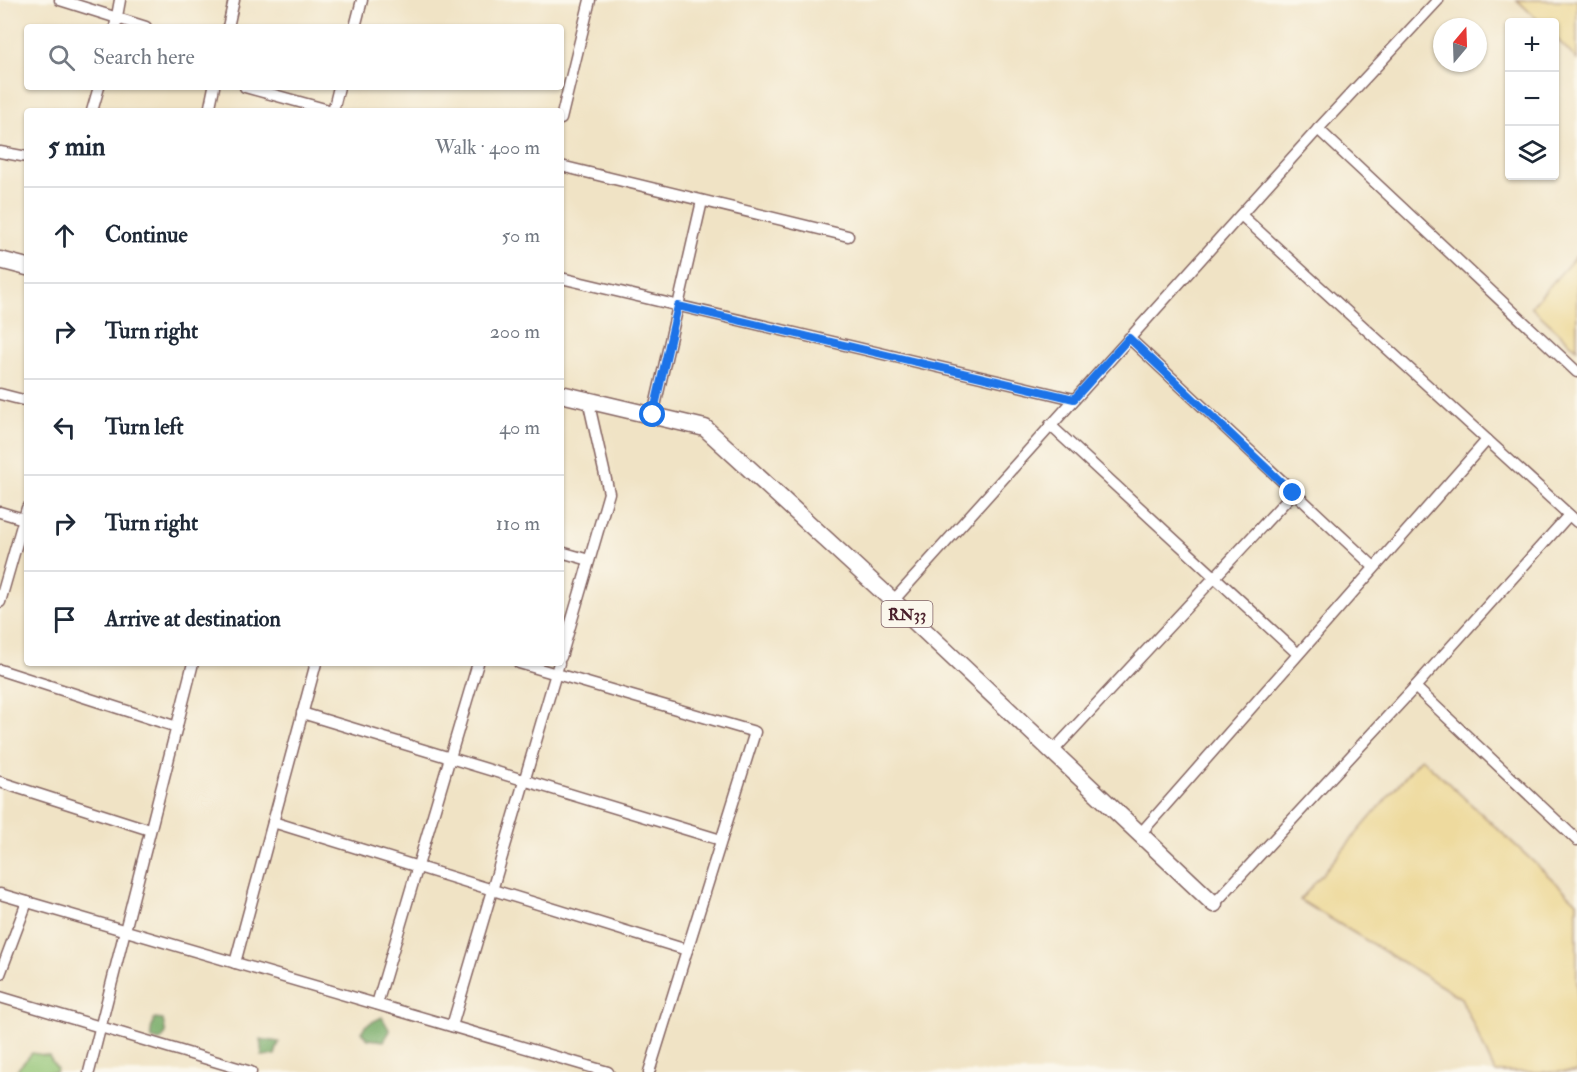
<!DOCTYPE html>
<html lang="en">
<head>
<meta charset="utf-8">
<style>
	:root { --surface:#fff; --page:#f2f2f3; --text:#1f2937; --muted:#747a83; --line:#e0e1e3 }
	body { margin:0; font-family:"IM FELL Double Pica",serif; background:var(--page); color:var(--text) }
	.controls { position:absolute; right:18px; top:18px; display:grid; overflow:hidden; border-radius:6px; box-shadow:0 2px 4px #0004 }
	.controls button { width:54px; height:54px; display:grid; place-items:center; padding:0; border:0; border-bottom:2px solid var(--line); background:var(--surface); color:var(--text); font:30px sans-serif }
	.compass { position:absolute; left:1433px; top:18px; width:54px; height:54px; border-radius:50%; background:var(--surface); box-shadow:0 2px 4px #0004; rotate:19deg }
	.stop { position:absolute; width:18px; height:18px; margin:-14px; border:4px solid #1a73e8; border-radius:50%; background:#fff }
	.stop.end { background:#1a73e8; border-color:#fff; box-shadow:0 2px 6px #0008 }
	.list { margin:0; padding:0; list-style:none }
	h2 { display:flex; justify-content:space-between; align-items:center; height:78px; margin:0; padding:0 24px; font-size:26px }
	h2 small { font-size:20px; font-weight:400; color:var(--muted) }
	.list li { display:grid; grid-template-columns:39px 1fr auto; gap:18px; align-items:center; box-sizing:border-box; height:96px; padding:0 24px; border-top:2px solid var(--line) }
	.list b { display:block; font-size:22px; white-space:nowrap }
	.list em { font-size:20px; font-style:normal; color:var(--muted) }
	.icon { flex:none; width:33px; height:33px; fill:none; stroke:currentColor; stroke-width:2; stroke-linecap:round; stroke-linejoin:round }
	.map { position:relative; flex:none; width:1577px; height:1072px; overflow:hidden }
	.search { position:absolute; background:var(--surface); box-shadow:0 2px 4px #0004; left:24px; top:24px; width:540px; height:66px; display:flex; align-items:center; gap:15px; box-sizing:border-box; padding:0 21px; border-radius:6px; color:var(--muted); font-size:22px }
	.panel { position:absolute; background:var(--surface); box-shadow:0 2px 4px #0004; left:24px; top:108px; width:540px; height:558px; border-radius:6px }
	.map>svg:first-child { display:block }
</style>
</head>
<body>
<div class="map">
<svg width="1577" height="1072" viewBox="0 0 1577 1072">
	<rect width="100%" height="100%" fill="#fbf7ec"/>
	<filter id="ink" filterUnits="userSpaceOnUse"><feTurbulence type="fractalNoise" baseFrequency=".0167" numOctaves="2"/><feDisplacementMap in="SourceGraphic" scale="12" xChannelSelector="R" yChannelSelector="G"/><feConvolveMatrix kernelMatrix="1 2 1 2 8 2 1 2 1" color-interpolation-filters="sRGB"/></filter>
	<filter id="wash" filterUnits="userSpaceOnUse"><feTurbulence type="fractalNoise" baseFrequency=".008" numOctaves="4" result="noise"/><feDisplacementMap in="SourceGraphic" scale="24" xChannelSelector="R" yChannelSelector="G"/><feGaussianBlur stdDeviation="1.35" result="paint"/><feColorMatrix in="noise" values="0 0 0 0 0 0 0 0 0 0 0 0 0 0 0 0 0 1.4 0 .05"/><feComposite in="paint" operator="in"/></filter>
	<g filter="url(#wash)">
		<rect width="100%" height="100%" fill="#f0e3c5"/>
		<path fill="#93c475" stroke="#6e7250" stroke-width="1.5" d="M32 1053 49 1056 57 1069 56 1072H15Z"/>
		<g fill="#76aa66" stroke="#606448" stroke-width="1.5">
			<path d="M382 1017 390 1031 384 1041 368 1039 361 1032 366 1025Z"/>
			<path d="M154 1019 163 1020 166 1034 160 1041 152 1039 151 1030Z"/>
			<path d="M260 1039 279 1042 275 1055 262 1056Z"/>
		</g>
		<g fill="#eeda9e" stroke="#9c7c64" stroke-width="1.5">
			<path d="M1517 0H1577V60L1555 37 1554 22H1540Z"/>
			<path d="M1577 255V349L1531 307Z"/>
			<path d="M1421 758 1577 902V1072H1495L1461 998 1300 900Z"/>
		</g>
	</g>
	<g filter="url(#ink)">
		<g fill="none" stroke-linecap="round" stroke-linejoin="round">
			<g stroke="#846461" stroke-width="13">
				<g id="minor">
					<path d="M60 0 146 27"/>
					<path d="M115 27 120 0"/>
					<path d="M228 27 234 0"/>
					<path d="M355 27 362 0"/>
					<path d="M245 87 332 111"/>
					<path d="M92 111 99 87"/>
					<path d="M209 111 214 87"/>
					<path d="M333 111 339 87"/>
					<path d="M561 119 590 0"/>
					<path d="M1318 129 1577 372"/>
					<path d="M0 152 27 157"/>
					<path d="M561 166 848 236"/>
					<path d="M1241 215 1577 522"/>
					<path d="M561 278 1074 399"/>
					<path d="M1129 338 1374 567"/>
					<path d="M0 394 27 401"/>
					<path d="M653 415 702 201"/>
					<path d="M1050 425 1298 654"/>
					<path d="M0 512 27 520"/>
					<path d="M561 552 589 560"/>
					<path d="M893 601 1318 129 1438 0"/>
					<path d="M0 602 27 508"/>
					<path d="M561 657 609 493 588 400"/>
					<path d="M519 663 755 732 649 1072"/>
					<path d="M0 670 177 727"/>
					<path d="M1415 687 1577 840"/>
					<path d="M302 713 721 840"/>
					<path d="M1052 752 1293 493"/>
					<path d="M0 782 150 830"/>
					<path d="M273 822 687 950"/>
					<path d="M1140 834 1487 440"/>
					<path d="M0 894 608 1072"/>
					<path d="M1214 904 1415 687 1569 515"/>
					<path d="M235 963 316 663"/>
					<path d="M0 974 27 902"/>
					<path d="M0 997 251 1072"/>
					<path d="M377 1004 478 663"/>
					<path d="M452 1026 559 663"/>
					<path d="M89 1072 193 663"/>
				</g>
			</g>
			<g stroke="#846461" stroke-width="19">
				<g id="primary">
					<path d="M0 260 27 267"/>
					<path d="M561 394 705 428 893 601 1214 904"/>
				</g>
			</g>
			<use href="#minor" stroke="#fff" stroke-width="10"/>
			<use href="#primary" stroke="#fff" stroke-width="16"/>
		</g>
	</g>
	<g fill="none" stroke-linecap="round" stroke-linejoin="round" filter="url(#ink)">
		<path stroke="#1a73e8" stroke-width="8" d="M653 415 678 306 1074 399 1129 338 1293 493"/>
	</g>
	<g text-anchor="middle" stroke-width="4.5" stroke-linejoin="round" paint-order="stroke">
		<rect fill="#fbf7ec" stroke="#7f6065" stroke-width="1.5" x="881.5" y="601" width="51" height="26" rx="4.5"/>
		<g font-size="16" font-weight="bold" fill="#4a1f2b">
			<text x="907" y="620">RN33</text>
		</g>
	</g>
</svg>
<div class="controls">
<button>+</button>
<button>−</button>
<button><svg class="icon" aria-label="layers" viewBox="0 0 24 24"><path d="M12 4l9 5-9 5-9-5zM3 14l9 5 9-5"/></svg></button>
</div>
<svg class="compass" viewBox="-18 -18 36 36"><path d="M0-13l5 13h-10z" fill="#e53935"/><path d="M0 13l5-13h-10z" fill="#747a83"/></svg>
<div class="stop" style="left:653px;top:415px"></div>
<div class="stop end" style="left:1293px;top:493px"></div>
<div class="search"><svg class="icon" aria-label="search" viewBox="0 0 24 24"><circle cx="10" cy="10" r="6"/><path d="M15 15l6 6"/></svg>Search here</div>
<section class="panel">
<h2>5 min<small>Walk · 400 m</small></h2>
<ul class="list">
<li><svg class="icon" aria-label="ahead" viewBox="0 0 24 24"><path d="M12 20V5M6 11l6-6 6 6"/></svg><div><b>Continue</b></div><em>50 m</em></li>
<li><svg class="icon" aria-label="right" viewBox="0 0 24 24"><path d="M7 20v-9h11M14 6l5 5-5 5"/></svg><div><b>Turn right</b></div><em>200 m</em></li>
<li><svg class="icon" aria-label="left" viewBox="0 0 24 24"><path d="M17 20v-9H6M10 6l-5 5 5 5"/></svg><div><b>Turn left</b></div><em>40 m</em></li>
<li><svg class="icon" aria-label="right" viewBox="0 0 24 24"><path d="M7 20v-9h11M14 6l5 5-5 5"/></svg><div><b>Turn right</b></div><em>110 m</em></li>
<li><svg class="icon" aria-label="arrive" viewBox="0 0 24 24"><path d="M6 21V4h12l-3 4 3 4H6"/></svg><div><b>Arrive at destination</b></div></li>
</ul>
</section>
</div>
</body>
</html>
